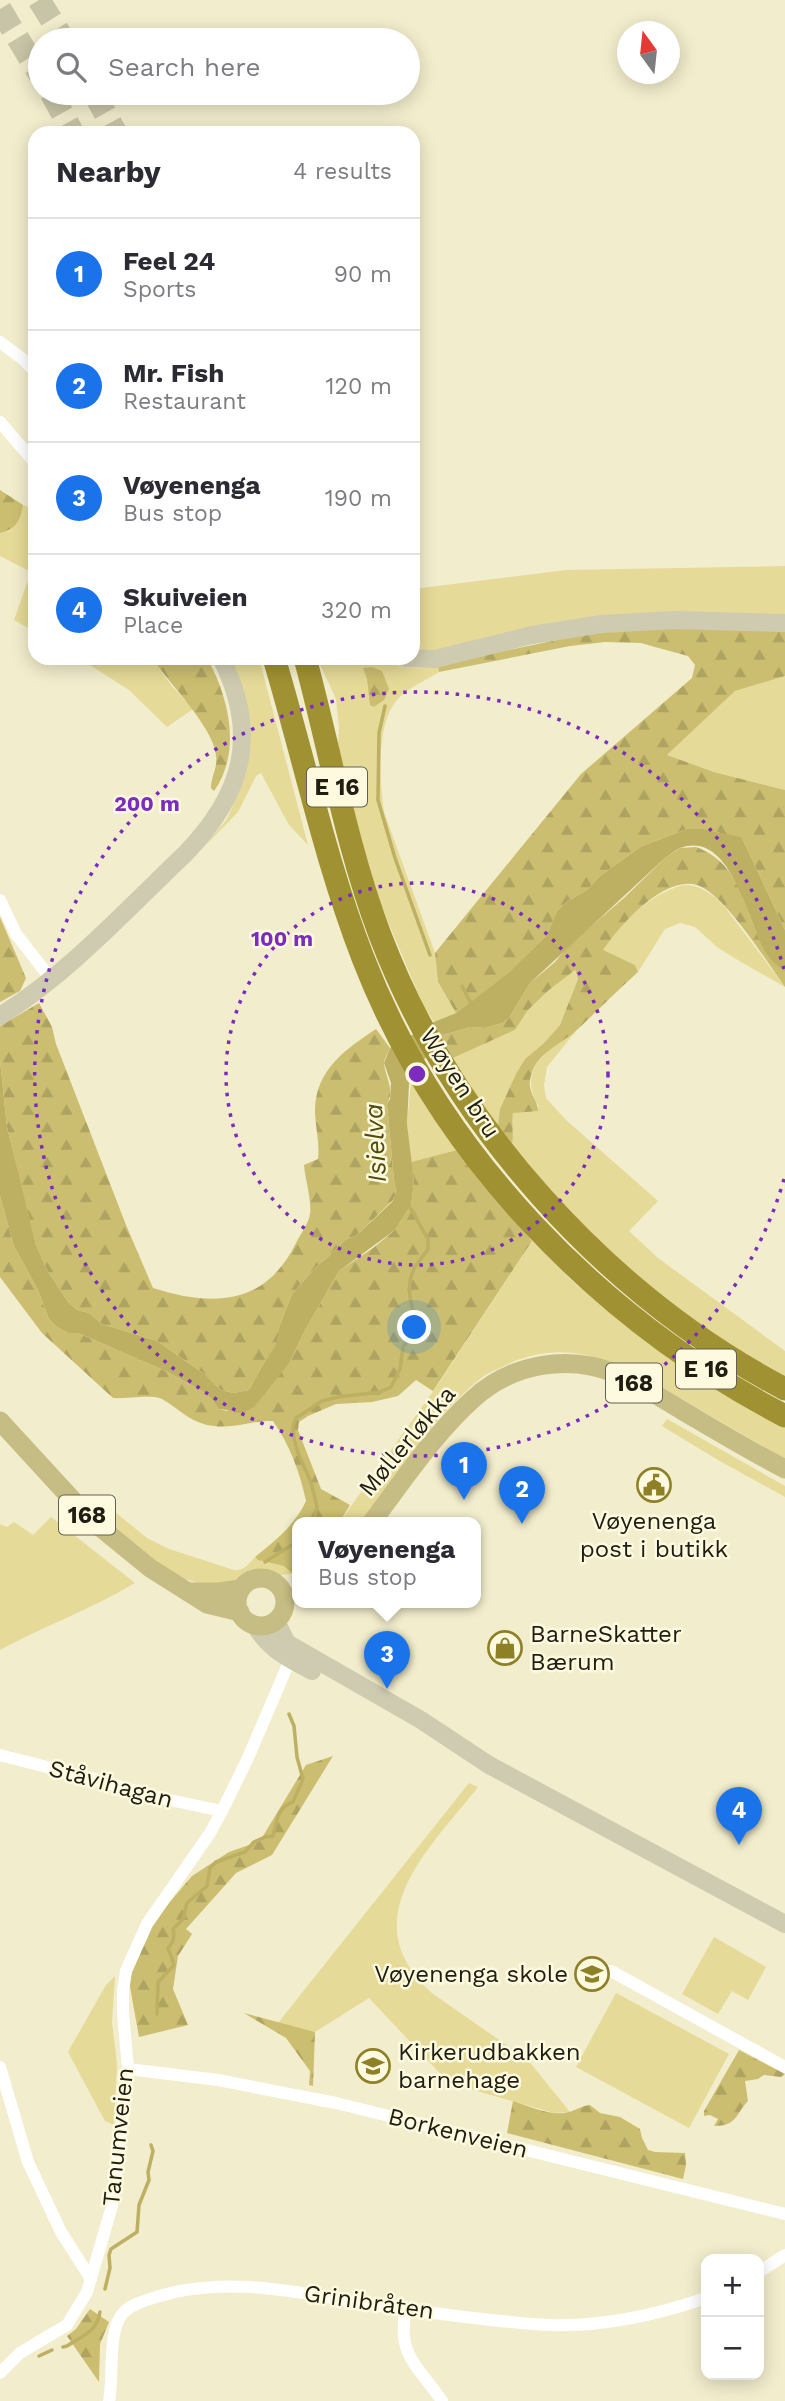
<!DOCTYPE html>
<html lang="en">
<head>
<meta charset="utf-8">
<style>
	:root { --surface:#fff; --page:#f7f7f7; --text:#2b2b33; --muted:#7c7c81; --line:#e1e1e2; --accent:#1a73e8 }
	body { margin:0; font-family:"Work Sans",sans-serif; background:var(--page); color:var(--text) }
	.controls { position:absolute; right:21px; bottom:21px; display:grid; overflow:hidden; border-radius:14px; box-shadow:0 4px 18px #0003 }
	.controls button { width:63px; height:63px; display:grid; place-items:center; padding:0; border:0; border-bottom:2px solid var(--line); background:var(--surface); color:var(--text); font:35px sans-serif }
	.compass { position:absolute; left:617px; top:21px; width:63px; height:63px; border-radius:50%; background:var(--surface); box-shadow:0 4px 18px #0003; rotate:345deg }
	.you { position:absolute; left:415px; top:1328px; width:24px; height:24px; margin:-18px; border:5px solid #fff; border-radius:50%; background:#1a73e8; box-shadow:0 0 0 10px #1a73e833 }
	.badge { display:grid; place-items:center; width:46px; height:46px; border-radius:50%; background:var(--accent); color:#fff; font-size:23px; font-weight:700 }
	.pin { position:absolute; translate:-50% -58px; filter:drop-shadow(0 2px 4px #0008) }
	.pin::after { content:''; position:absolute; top:37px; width:24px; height:21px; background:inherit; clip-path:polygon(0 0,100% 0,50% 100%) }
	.popup { position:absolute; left:292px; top:1517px; width:189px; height:91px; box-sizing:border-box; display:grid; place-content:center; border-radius:14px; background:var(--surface); filter:drop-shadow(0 2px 5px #0005); font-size:23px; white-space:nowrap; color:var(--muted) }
	.popup b { font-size:26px; color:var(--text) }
	.popup::after { content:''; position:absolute; left:50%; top:100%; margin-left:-14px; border:14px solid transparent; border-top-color:var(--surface) }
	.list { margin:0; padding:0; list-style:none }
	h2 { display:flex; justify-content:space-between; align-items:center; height:91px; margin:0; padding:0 28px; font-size:30px }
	h2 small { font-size:23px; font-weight:400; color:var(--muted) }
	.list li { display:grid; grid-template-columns:46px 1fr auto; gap:21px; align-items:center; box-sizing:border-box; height:112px; padding:0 28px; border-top:2px solid var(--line) }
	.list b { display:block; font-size:26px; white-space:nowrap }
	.list p { margin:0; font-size:23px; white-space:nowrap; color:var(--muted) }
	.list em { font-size:23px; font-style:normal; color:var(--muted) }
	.icon { flex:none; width:38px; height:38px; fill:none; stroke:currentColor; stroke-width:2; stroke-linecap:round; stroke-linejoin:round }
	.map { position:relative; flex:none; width:785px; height:2401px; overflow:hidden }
	.search { position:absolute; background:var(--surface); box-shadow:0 4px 18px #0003; left:28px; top:28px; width:392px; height:77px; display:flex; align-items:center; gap:18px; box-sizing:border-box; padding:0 24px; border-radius:38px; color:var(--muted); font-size:26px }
	.panel { position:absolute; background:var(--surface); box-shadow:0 4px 18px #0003; left:28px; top:126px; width:392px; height:539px; border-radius:21px }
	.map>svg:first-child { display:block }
</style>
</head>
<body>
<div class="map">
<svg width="785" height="2401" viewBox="0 0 785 2401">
	<defs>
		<pattern id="forest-firs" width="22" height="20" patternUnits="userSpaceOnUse" patternTransform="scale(1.75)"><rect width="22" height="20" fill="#cbbe70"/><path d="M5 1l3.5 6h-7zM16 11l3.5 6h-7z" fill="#aea360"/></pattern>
	</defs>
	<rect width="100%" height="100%" fill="#f2edcc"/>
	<g fill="#e5da98">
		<path d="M23 505 35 510V632L14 620 31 572 0 556V533L9 531 22 511Z"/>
		<path d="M785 566V615L427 652 413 649V589L566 570Z"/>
		<path d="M79 658H152L171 685 193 709 167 727 129 690Z"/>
		<path d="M228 658H259L308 845 289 825 261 773 256 776 238 812 202 849 227 819 239 792 246 766Z"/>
		<path d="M317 658H381L402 667 421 668 438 665 439 672C425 681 404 689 394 704 376 729 380 783 384 812L435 953 438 982 456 1013 434 1022 423 1005 381 905 358 829 338 744 339 727 336 699Z"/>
		<path d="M785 676V790L714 772 667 755 735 691Z"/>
		<path d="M683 885C701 885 711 893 724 906L785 987 736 959 717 947 695 927 680 923 665 929 638 972 635 965 602 950C622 922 650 894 683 885Z"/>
		<path d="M574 970 578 979 560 1025 544 1043 525 1059 517 1072 498 1126 480 1102 453 1058 515 1030 528 1010 549 990Z"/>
		<path d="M576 1031 547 1067 544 1085 546 1098 566 1120 658 1201 629 1231 658 1258 785 1351V1377C694 1325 606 1259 539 1178 531 1168 517 1156 512 1145 509 1136 511 1122 513 1113L539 1107C516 1069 547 1050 576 1031Z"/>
		<path d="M411 1081 457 1150 411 1162 407 1124Z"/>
		<path d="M532 1241C548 1256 562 1272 578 1286 641 1341 712 1389 785 1428V1459C754 1441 723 1423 692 1405 633 1370 573 1331 504 1366 496 1370 487 1373 480 1379 432 1417 400 1475 361 1523H339L439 1383Z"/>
		<path d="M667 1419 785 1486V1497L718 1460 662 1426Z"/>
		<path d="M104 1503 147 1538 169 1549 234 1570C244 1571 249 1564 255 1557L258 1560 285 1566 293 1573 298 1567V1573L281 1575 259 1569 234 1583 201 1584 182 1578 157 1564 106 1520 103 1510Z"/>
		<path d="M51 1517 135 1583C92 1609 44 1626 0 1650V1524L7 1527 14 1522 33 1535Z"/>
		<path d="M469 1783 478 1787C429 1849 350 1921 433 1994L528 2060 570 2112 554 2113 449 2083 369 1998 315 2032 278 2023Z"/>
		<path d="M714 1937 766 1967 748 2000 732 1991 718 2014 682 1994Z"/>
		<path d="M115 1976 112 2022 117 2064 114 2125 105 2121 68 2052 106 1985Z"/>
		<path d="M616 1993 729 2054 689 2128 576 2067Z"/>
	</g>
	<g fill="url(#forest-firs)">
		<path d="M0 490 23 505C21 520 15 530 0 533Z"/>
		<path d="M687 626 785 628V676L735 691 667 755 714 772 785 790V930L743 840 717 832 687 829 642 846 600 876 587 890 568 901 557 911 547 935 511 972 456 1013 438 982 435 953 581 774 692 678 695 665 688 656 655 647 641 643 605 642 570 646 439 672 438 665 595 632Z"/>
		<path d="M152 658H207C229 697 242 752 214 791L211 788C211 776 218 768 216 755 213 727 169 683 152 658Z"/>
		<path d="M372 667 382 671 389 689 384 700 374 707 370 705 367 679 363 668Z"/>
		<path d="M696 847C756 870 739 935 785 972V987C767 962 724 893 697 885 664 875 619 926 603 950L635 965 638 972C617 991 598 1010 578 1029 560 1046 535 1052 530 1080 528 1093 538 1100 538 1111L513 1113C511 1124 514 1133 512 1144L498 1126 500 1109 517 1072 525 1059 544 1043 560 1025 578 979 575 970 549 990 528 1010 515 1030 453 1058 439 1036 471 1027 485 1028 502 1023 509 1018 530 983 555 962 568 946 624 898 666 857 680 848Z"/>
		<path d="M0 917 26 978 20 991 0 1002Z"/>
		<path d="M39 1003 52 1027 56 1044 126 1225 153 1288C213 1307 265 1306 296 1243 300 1235 309 1223 310 1214 312 1202 305 1178 304 1165L318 1159C320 1142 315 1126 315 1110 316 1069 346 1049 376 1029L390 1048C388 1053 384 1059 384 1064 386 1079 395 1089 387 1104L394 1180 398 1191 392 1201 357 1235 345 1240 329 1256 316 1267 292 1294 280 1325 276 1347 265 1361 249 1390 233 1393 221 1390 203 1373 157 1341 102 1324 89 1313 77 1310 68 1302 47 1270 36 1245 24 1198 7 1127 0 1060V1026Z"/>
		<path d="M457 1150 532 1241 433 1391 416 1380 398 1396 372 1402 336 1404 308 1416 299 1422 298 1430 321 1489 350 1505 339 1523H298V1567L293 1574 284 1566 258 1560 255 1557C276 1540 295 1525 306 1501 300 1473 290 1445 273 1421 253 1420 235 1429 214 1426 191 1424 180 1409 162 1399 153 1394 125 1399 113 1398L42 1333 0 1277V1196L14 1246 38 1290 49 1319 57 1327 68 1333H78L168 1372 207 1394 219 1409 227 1411 290 1362 304 1332 339 1271 373 1248 395 1230 411 1205 414 1182 411 1162Z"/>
		<path d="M333 1756 272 1855 236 1873 186 1929 192 1934 178 1956 173 1989 188 2025 139 2037 129 1981 146 1930 192 1876 229 1852 260 1841 306 1765Z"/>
		<path d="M244 2013 315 2032 313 2086 309 2085 310 2071 286 2038Z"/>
		<path d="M739 2050 785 2074 781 2077 764 2075 758 2079 745 2081 748 2101C735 2115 737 2126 714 2126L718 2119 710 2115 704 2116V2111Z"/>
		<path d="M513 2101C529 2106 552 2117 569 2112 576 2110 581 2106 590 2105L600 2113 620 2117 640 2129 642 2138 648 2150 655 2152 685 2153 686 2165 683 2179 507 2133Z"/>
		<path d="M90 2309 109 2322 100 2344 99 2382 67 2336 76 2329Z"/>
	</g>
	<path fill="#bdb062" d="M687 829H702L741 837 743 840 785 930V972C778 966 771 961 766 953 748 924 732 829 680 848 675 850 670 855 666 857L530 983 509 1018 502 1023 485 1028 471 1027 439 1036 409 1084 407 1124 414 1182 411 1205 395 1230 339 1271 304 1332 290 1362 254 1407 244 1412 219 1409 207 1394 168 1372 78 1333H68L57 1327 49 1319 38 1290 14 1246 0 1196V1060L7 1127 36 1245 47 1270 68 1302 77 1310 89 1313 102 1324 157 1341 203 1373 221 1390 233 1393 249 1390 265 1361 275 1347 280 1325 292 1294 316 1267 329 1256 345 1240 357 1235 392 1202 397 1191 394 1180 387 1104 390 1099 391 1083 384 1063 390 1048 434 1022 456 1013 510 972 547 935 557 911 568 901 587 890 600 876 642 846Z"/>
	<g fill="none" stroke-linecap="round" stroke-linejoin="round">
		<g stroke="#bdb062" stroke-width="3.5">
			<path d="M385 706 379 733 378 800 395 858 430 955"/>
			<path d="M462 986 472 1005"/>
			<path d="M313 1523 317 1507 311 1482 298 1453 294 1439 293 1426 296 1418 322 1401 338 1397 380 1392 391 1387 400 1369 403 1347 418 1327C412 1308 404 1287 415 1267 419 1261 424 1255 428 1249V1239L409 1206"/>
			<path d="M265 1562 298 1541"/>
			<path d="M157 2014 158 1982 174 1965 168 1948C173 1943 175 1937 173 1929L183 1919 187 1903 207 1886 210 1868 216 1862 245 1852 254 1842 265 1837 273 1836C277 1822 277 1807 293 1802L303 1779 297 1757 294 1726 289 1714"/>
			<path d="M105 2289 110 2268 109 2255 111 2249 137 2232 139 2205 149 2180 148 2172 153 2151 151 2145"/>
			<path d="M63 2347 67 2346C82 2336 97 2332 100 2312"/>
			<path d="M39 2356 52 2350"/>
		</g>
		<g stroke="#c8c4a7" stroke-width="23" stroke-dasharray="23 11" stroke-linecap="butt">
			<path d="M39 0 64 40"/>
			<path d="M0 9 40 75"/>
			<path d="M51 93 73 133"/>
			<path d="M94 93 116 133"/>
		</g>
		<g stroke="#fff" stroke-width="12">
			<path d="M0 342 24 360 35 372"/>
			<path d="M0 422 35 463"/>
			<path d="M0 900 16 934 51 979"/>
			<path d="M0 1755 94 1779 160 1798 222 1811"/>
			<path d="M611 1971 785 2067"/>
			<path d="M0 2067 28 2162 61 2232 91 2279"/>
			<path d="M128 2069 218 2080 336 2103 785 2214"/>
			<path d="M759 2272 785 2255"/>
			<path d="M406 2310C396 2355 419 2367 442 2401"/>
			<path d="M0 2373 20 2353 67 2325 87 2292 112 2206 128 2069 123 2012V1991L126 1971 147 1924 210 1833 222 1811 247 1760 293 1653"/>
			<path d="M109 2401C114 2377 107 2331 123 2313 131 2304 144 2301 156 2297 238 2271 325 2300 408 2310 453 2315 505 2323 550 2325 604 2327 656 2315 706 2298"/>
		</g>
		<g stroke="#cfcbb0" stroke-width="18">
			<path d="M405 658 435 659 532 635 602 624 675 620 785 623"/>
			<path d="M0 1016C69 973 126 910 185 854 243 794 260 735 221 658"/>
			<path d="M276 1621 287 1643 421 1720 489 1765 785 1924"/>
			<path d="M255 1625C268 1649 288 1658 312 1671"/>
		</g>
		<g stroke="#c6bd84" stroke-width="19">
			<path d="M0 1421 79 1507 101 1528 150 1568 207 1604 240 1612"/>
			<path d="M371 1523C403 1481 434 1434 473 1399 512 1363 569 1354 617 1374 640 1384 661 1398 683 1411 717 1431 750 1451 785 1469"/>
			<circle cx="261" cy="1602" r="24"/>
			<path d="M190 1592H219L241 1589"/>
		</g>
		<g stroke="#a09132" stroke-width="23">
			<path d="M274 658C304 758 325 860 363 958 439 1155 599 1319 785 1416"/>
			<path d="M305 658C330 750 346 845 380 935 452 1124 605 1294 785 1389"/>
		</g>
	</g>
	<g fill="none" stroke="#7b2cbf" stroke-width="3.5" stroke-dasharray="3.5 7">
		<circle cx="417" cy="1074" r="191"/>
		<path d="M784 1179A382 382 0 1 1 784 969"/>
	</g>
	<defs>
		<g id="civic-ring" transform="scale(1.75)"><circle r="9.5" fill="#fefadf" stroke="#8e8027" stroke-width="1.5"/><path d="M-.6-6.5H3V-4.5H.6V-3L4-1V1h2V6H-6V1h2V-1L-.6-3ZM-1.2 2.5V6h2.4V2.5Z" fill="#8e8027"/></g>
		<g id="shop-ring" transform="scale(1.75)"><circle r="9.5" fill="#fefadf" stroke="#8e8027" stroke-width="1.5"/><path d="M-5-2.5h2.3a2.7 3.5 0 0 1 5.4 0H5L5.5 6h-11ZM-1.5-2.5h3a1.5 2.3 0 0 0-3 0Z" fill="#8e8027"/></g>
		<g id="school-ring" transform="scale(1.75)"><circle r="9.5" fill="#fefadf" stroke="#8e8027" stroke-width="1.5"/><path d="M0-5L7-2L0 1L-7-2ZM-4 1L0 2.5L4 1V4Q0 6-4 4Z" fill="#8e8027"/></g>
	</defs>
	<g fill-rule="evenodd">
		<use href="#civic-ring" x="654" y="1485"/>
		<use href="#shop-ring" x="505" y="1648"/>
		<use href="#school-ring" x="592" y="1974"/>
		<use href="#school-ring" x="373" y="2066"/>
	</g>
	<g text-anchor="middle" stroke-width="5" stroke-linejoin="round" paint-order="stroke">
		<g fill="#fefadf" stroke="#636050" stroke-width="2">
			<rect x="307" y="767.5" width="60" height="39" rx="5"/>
			<rect x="676" y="1349.5" width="60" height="39" rx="5"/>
			<rect x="606" y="1363.5" width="56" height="39" rx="5"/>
			<rect x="59" y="1495.5" width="56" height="39" rx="5"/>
		</g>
		<g font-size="23" font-weight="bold" fill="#201e12">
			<text x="337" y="795">E 16</text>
			<text x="706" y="1377">E 16</text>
			<text x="634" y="1391">168</text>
			<text x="87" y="1523">168</text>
		</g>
		<g font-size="24" fill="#201e12" stroke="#fefadf">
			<text transform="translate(460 1083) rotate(57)" y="8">Wøyen bru</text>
			<text transform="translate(407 1441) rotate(-50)" y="8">Møllerløkka</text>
			<text transform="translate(111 1784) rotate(15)" y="8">Ståvihagan</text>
			<text transform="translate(458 2133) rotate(14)" y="8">Borkenveien</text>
			<text transform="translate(118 2137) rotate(-84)" y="8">Tanumveien</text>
			<text transform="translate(369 2302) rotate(8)" y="8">Grinibråten</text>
		</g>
		<g font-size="24" fill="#201e12" stroke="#fefadf" text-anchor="start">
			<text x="654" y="1529" text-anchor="middle">Vøyenenga<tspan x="654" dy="28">post i butikk</tspan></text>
			<text x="530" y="1642">BarneSkatter<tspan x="530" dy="28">Bærum</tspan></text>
			<text x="568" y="1982" text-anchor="end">Vøyenenga skole</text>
			<text x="398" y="2060">Kirkerudbakken<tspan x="398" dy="28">barnehage</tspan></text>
		</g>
		<g font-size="26" font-style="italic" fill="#52490a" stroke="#fefadf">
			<text transform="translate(375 1143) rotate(-93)" y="9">Isielva</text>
		</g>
	</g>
	<circle cx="417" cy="1074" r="10" fill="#7b2cbf" stroke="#fefadf" stroke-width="3.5"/>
	<g font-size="21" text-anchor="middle" font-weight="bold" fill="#7b2cbf" stroke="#fefadf" stroke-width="5" stroke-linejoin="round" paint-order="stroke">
		<text x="147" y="811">200 m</text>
		<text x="282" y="946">100 m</text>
	</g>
</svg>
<div class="controls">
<button>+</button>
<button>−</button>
</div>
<svg class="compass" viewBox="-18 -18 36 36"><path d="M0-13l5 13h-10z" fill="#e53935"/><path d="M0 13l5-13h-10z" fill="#7c7c81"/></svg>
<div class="you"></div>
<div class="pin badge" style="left:464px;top:1500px">1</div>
<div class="pin badge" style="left:522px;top:1524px">2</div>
<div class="pin badge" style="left:387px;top:1689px">3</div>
<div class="popup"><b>Vøyenenga</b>Bus stop</div>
<div class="pin badge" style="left:739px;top:1845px">4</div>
<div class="search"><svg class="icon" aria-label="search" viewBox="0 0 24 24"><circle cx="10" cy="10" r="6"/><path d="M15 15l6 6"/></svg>Search here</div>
<section class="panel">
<h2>Nearby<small>4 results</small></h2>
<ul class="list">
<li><span class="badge">1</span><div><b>Feel 24</b><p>Sports</p></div><em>90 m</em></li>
<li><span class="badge">2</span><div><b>Mr. Fish</b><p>Restaurant</p></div><em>120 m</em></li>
<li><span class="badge">3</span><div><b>Vøyenenga</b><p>Bus stop</p></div><em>190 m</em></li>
<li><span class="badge">4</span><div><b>Skuiveien</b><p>Place</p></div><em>320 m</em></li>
</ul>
</section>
</div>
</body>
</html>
